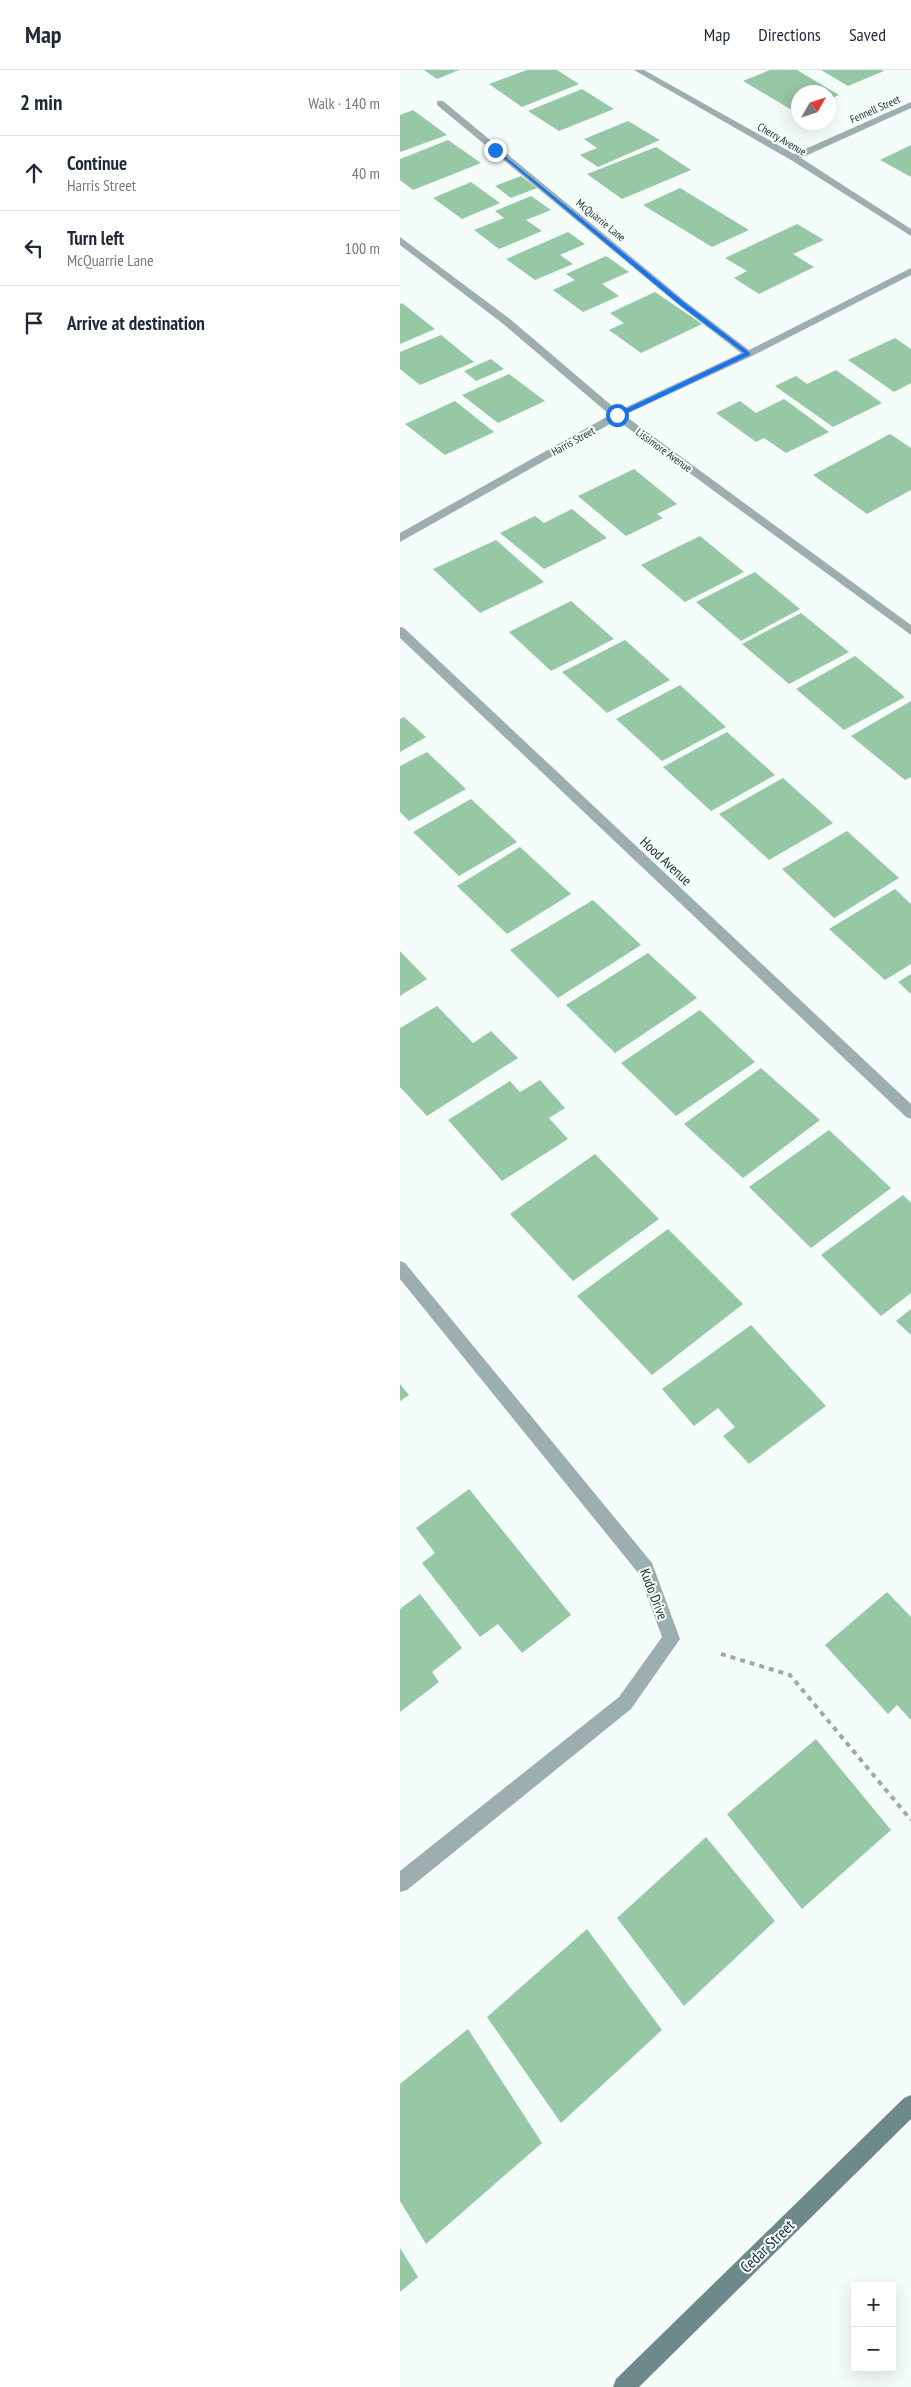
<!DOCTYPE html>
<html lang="en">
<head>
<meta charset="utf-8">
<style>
	:root { --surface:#fff; --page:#f2f2f3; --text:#1f2937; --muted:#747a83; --line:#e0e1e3 }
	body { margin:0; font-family:"PT Sans Narrow",sans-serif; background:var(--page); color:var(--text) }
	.controls { position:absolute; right:15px; bottom:15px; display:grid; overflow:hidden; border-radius:0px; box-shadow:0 5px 20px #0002 }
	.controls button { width:45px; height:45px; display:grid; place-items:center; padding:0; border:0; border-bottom:1px solid var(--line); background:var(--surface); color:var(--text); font:25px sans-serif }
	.compass { position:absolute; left:391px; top:15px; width:45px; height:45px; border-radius:50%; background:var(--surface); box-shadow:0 5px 20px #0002; rotate:51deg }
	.stop { position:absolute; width:15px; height:15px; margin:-11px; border:4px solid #1a73e8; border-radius:50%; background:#fff }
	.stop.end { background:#1a73e8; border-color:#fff; box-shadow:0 1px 5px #0008 }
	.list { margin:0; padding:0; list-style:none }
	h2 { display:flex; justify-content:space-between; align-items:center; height:65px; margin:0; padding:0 20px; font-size:21px }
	h2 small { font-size:16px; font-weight:400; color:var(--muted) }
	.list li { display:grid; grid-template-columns:32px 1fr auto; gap:15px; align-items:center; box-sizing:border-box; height:75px; padding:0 20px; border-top:1px solid var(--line) }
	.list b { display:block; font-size:19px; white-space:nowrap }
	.list p { margin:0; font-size:16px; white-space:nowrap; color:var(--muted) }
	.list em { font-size:16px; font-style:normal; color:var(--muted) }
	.icon { flex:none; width:28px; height:28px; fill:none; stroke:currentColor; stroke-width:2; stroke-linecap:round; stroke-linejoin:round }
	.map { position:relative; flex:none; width:511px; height:2317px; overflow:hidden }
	header { display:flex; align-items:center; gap:30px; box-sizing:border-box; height:70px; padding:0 25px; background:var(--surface); border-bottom:1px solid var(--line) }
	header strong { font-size:24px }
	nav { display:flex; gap:28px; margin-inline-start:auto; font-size:18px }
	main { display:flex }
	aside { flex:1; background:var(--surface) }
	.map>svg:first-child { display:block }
</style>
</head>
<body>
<header>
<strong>Map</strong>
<nav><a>Map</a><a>Directions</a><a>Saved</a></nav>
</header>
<main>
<aside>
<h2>2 min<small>Walk · 140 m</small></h2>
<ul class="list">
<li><svg class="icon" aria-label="ahead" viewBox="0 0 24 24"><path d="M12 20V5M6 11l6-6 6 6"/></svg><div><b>Continue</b><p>Harris Street</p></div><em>40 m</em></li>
<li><svg class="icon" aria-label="left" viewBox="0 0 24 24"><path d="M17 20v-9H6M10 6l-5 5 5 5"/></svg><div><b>Turn left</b><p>McQuarrie Lane</p></div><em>100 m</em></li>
<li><svg class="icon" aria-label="arrive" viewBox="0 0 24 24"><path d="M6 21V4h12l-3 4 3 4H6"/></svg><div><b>Arrive at destination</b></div></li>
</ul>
</aside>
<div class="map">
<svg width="511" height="2317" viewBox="0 0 511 2317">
	<rect width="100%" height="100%" fill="#f5fdfb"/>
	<g fill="#97c8a5">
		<path d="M24 0H59L37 9Z"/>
		<path d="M127 0H157L179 14 122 37 89 14Z"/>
		<path d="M370 0H397L439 25 428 30V22H398V42L397 43 343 11Z"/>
		<path d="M421 0H482L484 1 448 16Z"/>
		<path d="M182 19 214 39 159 61 128 41Z"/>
		<path d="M13 40 47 65 0 82V45Z"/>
		<path d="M228 51 260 70 198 97 180 85 197 78 184 69Z"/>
		<path d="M48 70 81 93 13 120 0 110V89Z"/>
		<path d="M511 75V107L480 90Z"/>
		<path d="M256 77 291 100 222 129 187 104Z"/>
		<path d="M121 106 137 118 111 128 95 116Z"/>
		<path d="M71 112 100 133 62 149 33 128Z"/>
		<path d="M280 118 349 160 312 177 243 135Z"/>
		<path d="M131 126 151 140 126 150 142 161 99 179 74 160 104 148 95 141Z"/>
		<path d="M397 154 424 170 393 184 414 197 359 224 334 208 347 201 325 188Z"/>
		<path d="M168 162 185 174 160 185 173 194 135 210 106 189Z"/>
		<path d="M206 186 229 202 202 214 219 226 183 242 153 220 175 210 166 204Z"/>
		<path d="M255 222 302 254 241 283 209 260 224 253 210 243Z"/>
		<path d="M2 233 35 259 0 274V234Z"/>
		<path d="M41 265 74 292 20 315 0 299V282Z"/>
		<path d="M495 268 511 279V313L494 322 448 290Z"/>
		<path d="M91 289 104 299 76 311 64 301Z"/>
		<path d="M436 300 482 333 433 357 375 316 396 306 407 314Z"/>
		<path d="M109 304 145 331 98 353 62 325Z"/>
		<path d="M384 329 429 362 386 383 364 368 356 372 316 343 340 331 356 343Z"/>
		<path d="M55 331 94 362 45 385 5 354Z"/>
		<path d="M490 364 511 378V420L467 444 413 405Z"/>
		<path d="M234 399 277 434 257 444 263 448 226 466 178 426Z"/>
		<path d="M172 439 207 468 144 499 100 463 135 446 144 453Z"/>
		<path d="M300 466 344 502 285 532 241 495Z"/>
		<path d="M96 470 144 512 80 543 33 499Z"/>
		<path d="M355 502 400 539 341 571 296 532Z"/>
		<path d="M171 531 214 569 151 601 109 562Z"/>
		<path d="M401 543 449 582 389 614 342 574Z"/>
		<path d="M225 570 270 610 207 643 162 602Z"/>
		<path d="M455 586 505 627 444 660 396 619Z"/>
		<path d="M280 615 326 657 262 691 216 649Z"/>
		<path d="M511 631V707L505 710 451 666Z"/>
		<path d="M4 647 26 667 0 682V649Z"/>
		<path d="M327 662 375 705 311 741 263 697Z"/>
		<path d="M27 682 66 719 9 751 0 742V696Z"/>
		<path d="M383 708 433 753 369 790 319 744Z"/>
		<path d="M71 729 117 772 59 806 13 762Z"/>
		<path d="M447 761 499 808 434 848 382 799Z"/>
		<path d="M120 777 171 824 107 864 57 816Z"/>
		<path d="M495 819 511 834V894L485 910 429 859Z"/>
		<path d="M193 830 241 875 158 928 110 880Z"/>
		<path d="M0 881 27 909 0 926Z"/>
		<path d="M248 883 297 928 215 983 166 935Z"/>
		<path d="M511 904V924L498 912Z"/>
		<path d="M37 936 73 973 91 961 118 988 27 1046 0 1017V958Z"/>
		<path d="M300 940 355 992 276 1046 221 993Z"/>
		<path d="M361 998 420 1050 343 1108 284 1054Z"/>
		<path d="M140 1010 165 1038 149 1048 168 1069 102 1111 48 1050 110 1011 120 1022Z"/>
		<path d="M429 1060 491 1118 411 1178 349 1117Z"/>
		<path d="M195 1084 259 1149 173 1211 110 1144Z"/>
		<path d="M503 1125 511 1133V1223L481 1246 421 1185Z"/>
		<path d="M268 1159 343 1234 252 1305 177 1226Z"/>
		<path d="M511 1239V1265L496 1251Z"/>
		<path d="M351 1255 426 1336 349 1394 323 1366 335 1357 318 1338 294 1356 262 1319Z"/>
		<path d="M0 1314 9 1325 0 1331Z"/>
		<path d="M69 1419 171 1545 122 1583 98 1554 80 1567 22 1493 35 1483 16 1458Z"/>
		<path d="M487 1522 511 1547V1650L497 1635 488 1644 425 1575Z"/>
		<path d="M20 1524 62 1578 32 1602 39 1612 0 1642V1539Z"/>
		<path d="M416 1669 491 1760 402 1839 327 1744Z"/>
		<path d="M306 1767 375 1851 284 1936 217 1848Z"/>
		<path d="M187 1859 262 1960 161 2053 87 1947Z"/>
		<path d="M68 1959 142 2073 26 2174 0 2131V2014Z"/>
		<path d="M0 2178 18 2207 0 2222Z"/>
	</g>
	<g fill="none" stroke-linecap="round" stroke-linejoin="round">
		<path stroke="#9da9a6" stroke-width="4" stroke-dasharray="5 5" stroke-linecap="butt" d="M321 1584 390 1605 511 1750"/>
		<g fill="#9caeb0" fill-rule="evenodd">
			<path d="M234 0H244L394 84 511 32V38L401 88 511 159V166L391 90Z"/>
			<path d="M37 31H43L286 232 349 280 511 198V205L352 286 224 345 511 555V565L217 350 0 472V463L210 345 102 253 0 175V167L110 249 218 341 341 283 280 236 37 35Z"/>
			<path d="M0 557 4 558 511 1034V1049L506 1047 0 568Z"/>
			<path d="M0 1191 5 1193 252 1493 280 1569 231 1639 7 1820 0 1822V1801L219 1627 262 1567 239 1504 0 1209Z"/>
		</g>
		<path fill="#6d898c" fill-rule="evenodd" d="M511 2025V2049L239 2317H213L216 2309 504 2028Z"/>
	</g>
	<path fill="#1a73e8" d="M93 79H96L285 233 350 283V285L219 347H215V344L344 283 281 236Z"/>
	<g text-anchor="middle" stroke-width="4" stroke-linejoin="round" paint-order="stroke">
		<g font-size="11" fill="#1a2a27" stroke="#f5fdfb">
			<text transform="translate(475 39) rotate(-24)" y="4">Fennell Street</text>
			<text transform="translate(382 69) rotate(30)" y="4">Cherry Avenue</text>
			<text transform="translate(201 150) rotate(39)" y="4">McQuarrie Lane</text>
			<text transform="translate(173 371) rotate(-29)" y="4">Harris Street</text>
			<text transform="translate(264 380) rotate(36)" y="4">Lissimore Avenue</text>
		</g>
		<g font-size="14" fill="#1a2a27" stroke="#f5fdfb">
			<text transform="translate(266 791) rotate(43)" y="5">Hood Avenue</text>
			<text transform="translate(254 1524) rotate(69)" y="5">Kudo Drive</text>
		</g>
		<g font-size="16" fill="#1a2a27" stroke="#f5fdfb">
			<text transform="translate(367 2176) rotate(-44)" y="6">Cedar Street</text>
		</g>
	</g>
</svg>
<div class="controls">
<button>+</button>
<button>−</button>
</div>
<svg class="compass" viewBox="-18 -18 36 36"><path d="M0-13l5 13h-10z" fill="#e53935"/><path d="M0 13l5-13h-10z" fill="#747a83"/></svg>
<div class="stop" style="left:217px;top:345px"></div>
<div class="stop end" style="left:95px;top:80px"></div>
</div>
</main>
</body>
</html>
